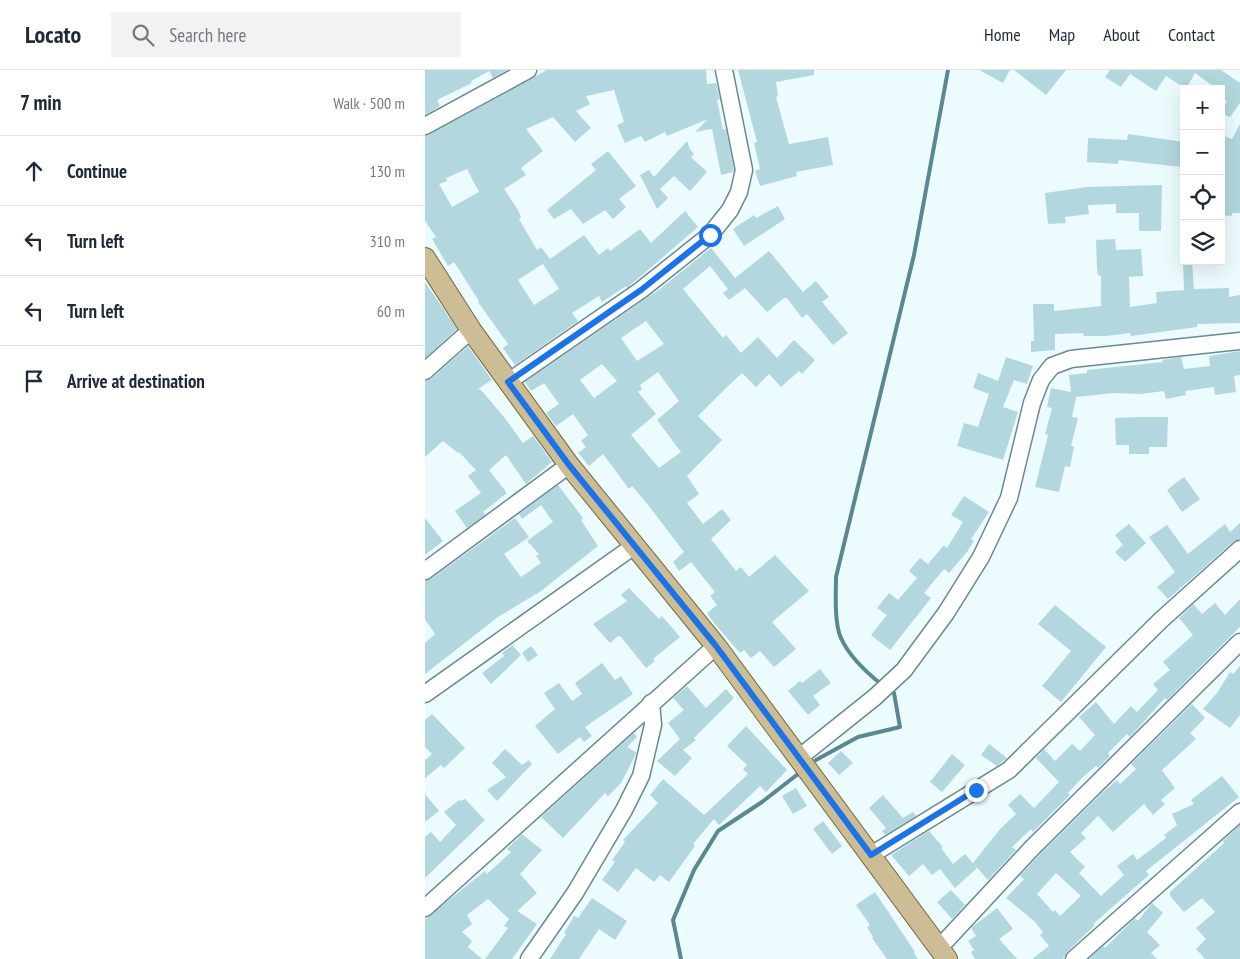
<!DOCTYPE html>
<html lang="en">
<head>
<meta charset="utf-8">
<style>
	:root { --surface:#fff; --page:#f2f2f3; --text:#1f2937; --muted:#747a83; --line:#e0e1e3 }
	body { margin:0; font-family:"PT Sans Narrow",sans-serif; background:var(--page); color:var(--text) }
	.controls { position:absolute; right:15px; top:15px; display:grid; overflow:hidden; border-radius:0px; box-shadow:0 5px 20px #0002 }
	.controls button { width:45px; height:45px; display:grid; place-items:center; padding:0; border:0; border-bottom:1px solid var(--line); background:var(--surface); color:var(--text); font:25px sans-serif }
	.stop { position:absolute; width:15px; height:15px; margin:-11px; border:4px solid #1a73e8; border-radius:50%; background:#fff }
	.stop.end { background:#1a73e8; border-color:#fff; box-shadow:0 1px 5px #0008 }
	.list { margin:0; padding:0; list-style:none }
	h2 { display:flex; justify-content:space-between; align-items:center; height:65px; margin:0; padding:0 20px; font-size:21px }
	h2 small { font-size:16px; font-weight:400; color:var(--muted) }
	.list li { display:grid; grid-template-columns:32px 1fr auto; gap:15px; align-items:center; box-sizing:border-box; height:70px; padding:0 20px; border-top:1px solid var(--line) }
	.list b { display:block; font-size:19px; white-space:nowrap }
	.list em { font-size:16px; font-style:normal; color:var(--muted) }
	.icon { flex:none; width:28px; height:28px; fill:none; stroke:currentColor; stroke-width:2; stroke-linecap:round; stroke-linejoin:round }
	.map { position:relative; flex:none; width:815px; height:889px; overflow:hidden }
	header { display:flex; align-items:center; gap:30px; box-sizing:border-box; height:70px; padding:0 25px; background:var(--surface); border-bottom:1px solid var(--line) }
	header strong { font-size:24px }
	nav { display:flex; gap:28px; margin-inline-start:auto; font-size:18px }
	.search { width:350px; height:45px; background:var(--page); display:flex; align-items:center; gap:12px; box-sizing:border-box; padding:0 18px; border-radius:0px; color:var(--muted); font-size:19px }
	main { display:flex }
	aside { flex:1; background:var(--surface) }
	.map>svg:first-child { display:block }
</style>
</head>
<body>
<header>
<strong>Locato</strong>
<div class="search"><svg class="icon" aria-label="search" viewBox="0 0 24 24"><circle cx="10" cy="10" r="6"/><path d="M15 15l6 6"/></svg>Search here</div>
<nav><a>Home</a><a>Map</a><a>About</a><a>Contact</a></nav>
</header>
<main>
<aside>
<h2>7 min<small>Walk · 500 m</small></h2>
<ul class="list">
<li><svg class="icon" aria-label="ahead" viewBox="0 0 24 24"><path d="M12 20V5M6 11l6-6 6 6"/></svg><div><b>Continue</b></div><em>130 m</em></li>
<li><svg class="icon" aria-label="left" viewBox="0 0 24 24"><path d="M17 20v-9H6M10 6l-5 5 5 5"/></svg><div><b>Turn left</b></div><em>310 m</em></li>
<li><svg class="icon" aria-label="left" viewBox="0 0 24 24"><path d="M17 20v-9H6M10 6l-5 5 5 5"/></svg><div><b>Turn left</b></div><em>60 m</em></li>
<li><svg class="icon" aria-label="arrive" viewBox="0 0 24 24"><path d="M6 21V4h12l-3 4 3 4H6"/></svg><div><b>Arrive at destination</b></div></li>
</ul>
</aside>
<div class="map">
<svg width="815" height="889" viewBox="0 0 815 889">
	<rect width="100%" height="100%" fill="#ecfbfe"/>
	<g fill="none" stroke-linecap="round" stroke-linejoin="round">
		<g stroke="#5a8892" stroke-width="4">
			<path d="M456 614C441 602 424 586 416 568 409 553 411 523 411 507L489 185 523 0"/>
			<path d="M391 690 433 667 475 657 469 623 464 619"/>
			<path d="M256 889 248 850 269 800 293 761 337 732 373 704"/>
		</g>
	</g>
	<g fill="#b3d7de" fill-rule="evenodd">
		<path d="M0 0H82L68 8 64 1 46 11 47 13 12 30 15 36 0 45Z"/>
		<path d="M122 0H281L282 14 291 13 295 29 292 30 298 60 301 59 309 100 308 102 296 105 287 59 270 62 283 49 242 66 240 62 220 72 216 66 200 73 192 55 199 52 189 20 161 26 165 34 151 41 166 58 150 72 128 47 101 59 118 81 96 98 101 105 79 119 93 140 96 147 94 149 112 180 116 177 125 189 93 210 109 235 134 219 118 194 159 165 174 185 183 178 185 181 215 159 226 173 260 141 273 157 202 218 201 216 177 232 174 226 147 243 153 251 90 295 78 278 83 274 53 232 54 231 29 192 23 196 7 169 11 167 0 151V66ZM42 99 54 122 27 137 14 114 22 111 21 108Z"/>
		<path d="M313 0H389V5L351 12 353 26 351 27 364 74 403 67 408 95 371 102 372 106 335 116 330 101 335 99 329 73 332 72Z"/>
		<path d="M554 0H585L578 13Z"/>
		<path d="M589 0H641L621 25Z"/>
		<path d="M685 0H796L815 13V33L805 47 796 43 802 31 796 27V19H792L770 3 761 19 741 6 731 21 705 4 696 17 680 7Z"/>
		<path d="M815 54V143H807V146L796 145 799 66 807 69Z"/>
		<path d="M703 64 759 72 756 97 694 90 693 94 662 92 663 68 702 70Z"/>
		<path d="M262 71 265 79 269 84 266 87 282 102 265 121 249 106 235 119 243 128 232 139 215 105 224 100 229 107Z"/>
		<path d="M183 81 211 116 194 129 201 137 188 149 180 140 158 154 146 139 129 149 122 140 171 100 166 94Z"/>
		<path d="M737 115 736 161H714V143H691V134L663 135 664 144 640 147 641 153 623 154 620 123 662 117Z"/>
		<path d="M353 136 360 149 319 176 308 159 329 145 331 148Z"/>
		<path d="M690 169 691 180 716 179 718 206 704 207 705 237 732 233 731 222 759 220 758 193 767 192 769 219 804 218V227L815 225V253L772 254V257L706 266 705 263 681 266H659L658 263 630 264V280L606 282V271H609L608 234H629V241L676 236V206L673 205 672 198 671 170Z"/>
		<path d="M286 178 310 208 344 181 378 222 391 211 404 227 397 232 423 263 408 275 382 244 377 248 362 228H359L342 242 320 218 304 230 298 223 303 219 285 196 258 219 298 268 301 265 316 283 333 267 352 288 369 270 390 290 377 304 374 301 356 317 344 304 331 317 317 303 300 319 273 346 297 370 262 406 274 424 262 433 278 454 297 439 306 450 286 469 311 501 316 497 324 507 350 485 384 521 347 552 371 579 349 597 335 581 326 588 319 580 315 583 289 553 282 543 292 535 285 526 290 522 266 492 254 501 248 492 259 482 224 436 207 416 204 419 178 384 164 396 153 383 161 377 156 371 163 365 148 344 131 356 121 343 134 334 119 313 106 321 100 312 235 219ZM221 251 239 274 212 291 196 268ZM177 294 192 311 169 328 155 310ZM233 302 254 331 232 350 256 382 234 398 206 365 231 344 213 322 217 319 215 315Z"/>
		<path d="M0 212 32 259 0 288Z"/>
		<path d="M43 276 67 310 53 319 56 320 79 347 98 373 108 366 127 392 101 414 81 385 64 400 82 423 58 442 60 445 42 458 30 441 56 423 43 406 51 400 34 382 33 383 18 371 0 387V311L7 308Z"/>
		<path d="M815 281V305L809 306 811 322 790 325 789 317 760 321 761 325 741 329 739 321 715 324 689 323 651 327 647 347 653 348 646 376 649 377 645 397 640 396 634 422 610 417 623 365 620 364 627 338 622 337 626 318 646 322 644 305 662 303V300L738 292 737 290 756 287 759 299 785 296 784 286Z"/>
		<path d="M581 287 608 296 602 314 589 310 578 337 593 342 578 390 532 376 539 353 553 357 564 324 548 318 553 303 573 311Z"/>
		<path d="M715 347H743L742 377H724V384H704V375H691L690 348Z"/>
		<path d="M759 407 775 429 757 442 742 420Z"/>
		<path d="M133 415 158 448 156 450 173 476 116 521 73 547 0 604V573L10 564 0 549V511L6 509 90 448 104 467 79 484 96 507 116 493 111 486 114 484 102 471 128 452 116 435 97 449 94 444Z"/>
		<path d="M539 426 564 442 546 469 549 471 542 482 524 503 519 499 499 523 506 528 465 580 446 565 462 545 452 538 464 523 473 530 492 508 484 501 495 488 503 494 519 475 522 478 538 452 526 445Z"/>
		<path d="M0 448 18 471 0 485Z"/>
		<path d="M815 453V469L808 472 743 529 732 517 750 502 724 467 742 455 763 484 800 454 805 462Z"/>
		<path d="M704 454 721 473 700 492 690 482 698 475 690 465Z"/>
		<path d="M204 518 234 549 237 546 255 567 228 589 230 591 221 598 196 567 193 566 185 573 168 554 202 531 196 525Z"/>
		<path d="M815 529V557L742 630 740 628 705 667 702 664 683 683 685 686 673 698 671 696 658 707 643 723 645 725 608 762 606 759 587 777 591 780 563 810 548 793 576 758 591 744 583 735 595 724 609 738 634 712 611 688 619 679 630 691 647 674 655 681 670 665 654 647 671 632 689 654 706 636 712 642 733 620 728 614 745 600 738 592 768 565 754 548 768 534 777 544 790 533 800 545Z"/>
		<path d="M630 535 681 577 636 632 617 616 646 581 613 554Z"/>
		<path d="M87 575 96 585 66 614 57 603 79 586 77 583Z"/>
		<path d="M106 576 113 585 103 592 97 583Z"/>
		<path d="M177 593 190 610 196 606 208 624 160 657 167 666 159 672 155 667 133 684 110 656 130 639 119 623 134 613 147 631 157 624 150 613Z"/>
		<path d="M815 596V645L805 658 778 639 792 623 805 602 808 604Z"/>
		<path d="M395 599 406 613 388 626 395 635 383 645 363 621 375 611 377 613Z"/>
		<path d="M262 616 281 638 301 619 309 628 269 668 271 670 258 680 267 688 250 706 232 691 255 669 243 653 259 640 248 628Z"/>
		<path d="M767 634 780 648 765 663 771 669 737 700 750 718 736 730 740 734 728 745 719 734 688 762 673 746 656 763 661 768 645 782 660 797 654 803 676 826 699 805 692 796 708 784 712 790 741 768 739 765 752 755 747 744 769 734 766 730 797 706 814 727 721 801 724 805 668 854 670 855 642 882 638 889H607L624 876 615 865 618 862 609 851 581 828 599 809 595 806 614 785 678 722 692 710 695 714 711 699 706 694ZM631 803 656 826 635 846 630 840 628 842 612 824Z"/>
		<path d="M7 644 40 678 19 698 16 695 0 708V690L7 684 0 677V650Z"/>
		<path d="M321 656 362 700 341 722 335 716 294 755 289 749 268 774 270 776 244 812 235 805 229 812 211 798 193 822 177 810 190 792 187 790 200 772 198 770 233 733 225 725 238 709 279 745 323 704 318 699 322 695 302 676Z"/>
		<path d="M209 663 212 667 202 677 211 682 210 686 196 713 183 726 180 723 138 768 116 747Z"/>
		<path d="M564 674 582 688 572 696 556 685Z"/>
		<path d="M80 679 97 695 104 690 107 694 72 731 62 720 81 707 67 693Z"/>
		<path d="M416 681 428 693 414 705 403 693Z"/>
		<path d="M527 684 540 695 517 722 505 712Z"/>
		<path d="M371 718 382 736 368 744 357 726Z"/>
		<path d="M0 724 14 741 0 752Z"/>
		<path d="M458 725 478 748 488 742 491 746 460 765 457 761 461 758 444 738Z"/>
		<path d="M40 729 60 750 0 808V767L6 762 15 772 31 755 19 742 34 730 35 731Z"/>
		<path d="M398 751 417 776 407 784 388 759Z"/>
		<path d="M815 755V889H780L771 879 781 869 771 858 790 842 777 828 759 842 745 826V822L799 773 798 771Z"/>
		<path d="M504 761 518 777 516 778 528 794 540 784 552 798 530 818 515 799 507 805 498 794 484 806 466 785Z"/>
		<path d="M97 764 117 780 95 804 112 823 92 841 112 854 87 889H60L83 858 79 856 84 849 63 829 42 845 47 854 37 862 47 871 43 877 57 889H0V849L60 801 62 804 86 782 82 779Z"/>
		<path d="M526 820 540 835 527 849 512 832Z"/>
		<path d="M450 822 490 882 489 883 493 889H462L447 868 448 867 442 857 445 855 431 835Z"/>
		<path d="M167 828 202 851 190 870 174 859 154 889H125L141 864 139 863 149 846 153 848Z"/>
		<path d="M727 833 738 843 722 862 735 875 726 883 732 889H664L678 876 680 878 710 848 713 851Z"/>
		<path d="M572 838 588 859 574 869 592 889H550L546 882 549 880 543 871 551 866 546 858Z"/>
	</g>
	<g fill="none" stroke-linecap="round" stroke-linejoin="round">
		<g stroke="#688a90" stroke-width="19">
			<g id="minor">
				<path d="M0 56 103 0"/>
				<path d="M0 301 46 260"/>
				<path d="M83 312 216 220 285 165 305 140 314 122 319 100 299 0"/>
				<path d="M0 501 144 395"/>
				<path d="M0 624 209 476"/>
				<path d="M375 687 450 627 479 600 521 543 556 487 584 428 607 333 616 310 627 296 646 289 815 271"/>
				<path d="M446 785 584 700 736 550 815 479"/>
				<path d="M0 838 291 576"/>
				<path d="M514 878 607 778 815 572"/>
				<path d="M104 889 150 823 199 740 216 706 228 655 226 633"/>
				<path d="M649 889 815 742"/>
			</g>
		</g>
		<g stroke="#75693e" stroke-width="22">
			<path id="major" d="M0 188 46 260 144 395 291 576 522 889"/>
		</g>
		<use href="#minor" stroke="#fff" stroke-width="16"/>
		<use href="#major" stroke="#cdbd95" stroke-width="20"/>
	</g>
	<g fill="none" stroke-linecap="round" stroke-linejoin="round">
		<path stroke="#1a73e8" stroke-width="6" d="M285 165 216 220 83 312 144 395 291 576 446 785 551 720"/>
	</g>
</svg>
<div class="controls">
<button>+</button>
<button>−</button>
<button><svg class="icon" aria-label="locate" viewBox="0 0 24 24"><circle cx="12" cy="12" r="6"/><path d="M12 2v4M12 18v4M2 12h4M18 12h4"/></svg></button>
<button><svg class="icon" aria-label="layers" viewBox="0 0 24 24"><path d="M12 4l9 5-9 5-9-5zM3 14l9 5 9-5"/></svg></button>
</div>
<div class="stop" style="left:285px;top:165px"></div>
<div class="stop end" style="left:551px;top:720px"></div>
</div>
</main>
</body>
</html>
